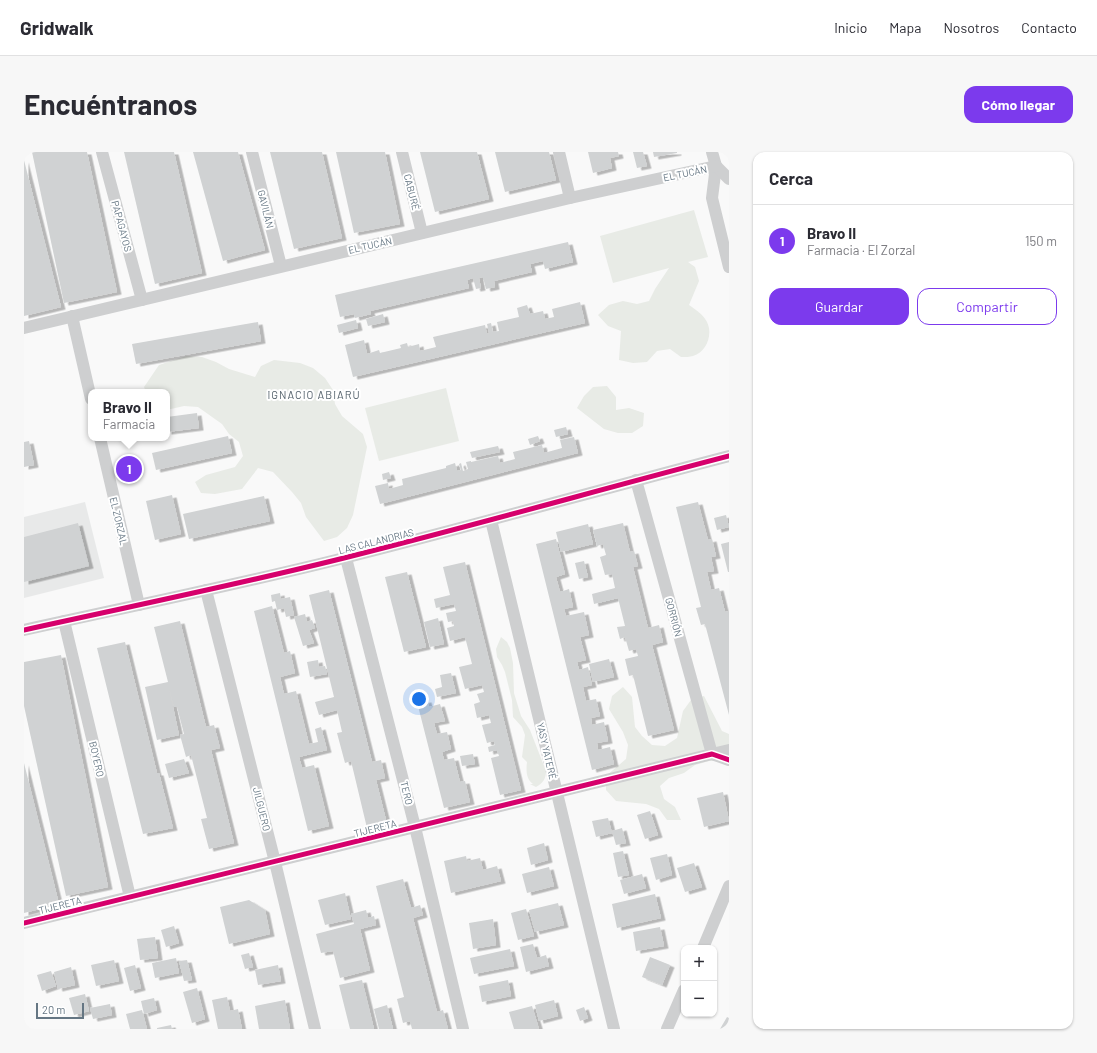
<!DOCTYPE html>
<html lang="es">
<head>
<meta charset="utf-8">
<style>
	:root { --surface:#fff; --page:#f7f7f7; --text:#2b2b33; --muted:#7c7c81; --line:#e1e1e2; --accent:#7c3aed }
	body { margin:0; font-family:Barlow,sans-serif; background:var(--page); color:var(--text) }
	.controls { position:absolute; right:12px; bottom:12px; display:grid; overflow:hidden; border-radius:8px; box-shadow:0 1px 3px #0004 }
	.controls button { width:36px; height:36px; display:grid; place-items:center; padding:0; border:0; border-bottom:1px solid var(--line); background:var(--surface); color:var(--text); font:20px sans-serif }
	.scale { position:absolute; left:12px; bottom:10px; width:48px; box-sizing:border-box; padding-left:4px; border:2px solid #657683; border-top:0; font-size:11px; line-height:14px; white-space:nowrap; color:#657683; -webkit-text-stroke:3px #fff; paint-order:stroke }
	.you { position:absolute; left:395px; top:547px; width:14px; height:14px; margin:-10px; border:3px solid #fff; border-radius:50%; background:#1a73e8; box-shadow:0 0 0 6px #1a73e833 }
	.badge { display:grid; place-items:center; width:26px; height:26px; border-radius:50%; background:var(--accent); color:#fff; font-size:13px; font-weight:700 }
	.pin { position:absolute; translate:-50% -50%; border:2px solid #fff; box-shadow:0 1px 4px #0006 }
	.popup { position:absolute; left:64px; top:237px; width:82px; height:52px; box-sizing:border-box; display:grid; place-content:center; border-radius:8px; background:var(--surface); filter:drop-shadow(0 1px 3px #0005); font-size:13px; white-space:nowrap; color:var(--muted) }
	.popup b { font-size:15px; color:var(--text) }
	.popup::after { content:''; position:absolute; left:50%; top:100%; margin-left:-8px; border:8px solid transparent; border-top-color:var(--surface) }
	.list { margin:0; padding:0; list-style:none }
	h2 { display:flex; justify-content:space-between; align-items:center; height:52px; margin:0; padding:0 16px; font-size:17px }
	h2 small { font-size:13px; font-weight:400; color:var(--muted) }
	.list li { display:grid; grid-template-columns:26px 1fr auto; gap:12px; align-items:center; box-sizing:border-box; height:72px; padding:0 16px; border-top:1px solid var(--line) }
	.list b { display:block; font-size:15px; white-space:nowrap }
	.list p { margin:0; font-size:13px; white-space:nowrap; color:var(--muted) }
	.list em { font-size:13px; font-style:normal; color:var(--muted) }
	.actions { display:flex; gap:8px; padding:12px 16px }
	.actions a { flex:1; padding:9px 0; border:1px solid var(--accent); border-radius:12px; text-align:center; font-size:14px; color:var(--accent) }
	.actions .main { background:var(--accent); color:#fff }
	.map { position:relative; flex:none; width:705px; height:877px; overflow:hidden; border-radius:12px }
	header { display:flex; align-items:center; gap:24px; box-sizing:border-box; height:56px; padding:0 20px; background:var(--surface); border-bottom:1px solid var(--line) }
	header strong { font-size:19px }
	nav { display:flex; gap:22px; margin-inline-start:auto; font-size:14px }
	.intro { display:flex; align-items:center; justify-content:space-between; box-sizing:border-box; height:96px; padding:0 24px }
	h1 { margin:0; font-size:28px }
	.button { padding:10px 18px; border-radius:12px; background:var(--accent); color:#fff; font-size:14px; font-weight:700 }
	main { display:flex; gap:24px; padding:0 24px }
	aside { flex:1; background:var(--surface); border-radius:12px; box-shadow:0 1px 3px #0004 }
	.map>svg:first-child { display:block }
</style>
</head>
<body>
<header>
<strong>Gridwalk</strong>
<nav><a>Inicio</a><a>Mapa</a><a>Nosotros</a><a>Contacto</a></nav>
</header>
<div class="intro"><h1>Encuéntranos</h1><a class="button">Cómo llegar</a></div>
<main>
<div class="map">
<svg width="705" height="877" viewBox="0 0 705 877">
	<defs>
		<filter id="shadow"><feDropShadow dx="4.5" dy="2.5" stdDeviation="0" flood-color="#0004"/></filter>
	</defs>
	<rect width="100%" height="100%" fill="#f9f9f9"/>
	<path fill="#e8e9e9" d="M61 350 80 426 0 446V365Z"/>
	<g fill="#e8ebe6">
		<path d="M670 58 684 105 664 110 671 115 675 129 665 153C672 158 679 162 683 170 689 182 683 200 669 204 666 205 661 205 657 205L646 197 633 199 623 210 609 211 595 208 597 179 584 174 574 163 585 153 599 149 613 152 625 149 631 137 645 116 589 131 576 84Z"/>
		<path d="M162 204 178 205 192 210 205 217 231 225 237 214 250 208 276 211 289 216 301 226 309 238 311 252 318 264 339 282 343 295 329 363 323 376 313 385 300 389 282 365 277 351 268 340 249 320 234 316 218 337 191 342 177 341 171 330 182 323 211 315 219 304 215 290 205 282 198 272 174 255 160 254 147 257H143V240H122L120 235 135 213Z"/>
		<path d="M583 234 592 245V258L605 256 620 261 619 274 608 281H594L580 277 553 256 560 244 569 235Z"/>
		<path d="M422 236 435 289 355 309 341 256Z"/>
		<path d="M477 485 483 490 486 496 489 511 490 541 497 564 506 578 522 619C522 627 519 631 512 635L506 632H509C502 627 502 618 503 610L498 605 501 583 498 575 489 565 488 548 481 520 478 513 473 505 472 497Z"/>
		<path d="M599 535 608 545 611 575 618 584 628 593 641 594 653 586 659 559 667 548 680 544 698 579 705 582V605L699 609H685L671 613 660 621 645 626 636 634 640 647 651 655 657 668H643L635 657 622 652 592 649 582 638V624L602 607 604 593 599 580 585 557 588 544Z"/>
	</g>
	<g fill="#d0d2d3" filter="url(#shadow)">
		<path d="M8 0H63L93 140 40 151Z"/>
		<path d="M100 0H150L178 121 131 132Z"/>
		<path d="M169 0H214L241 98 199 109Z"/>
		<path d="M246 0H298L318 86 270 97Z"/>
		<path d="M312 0H361L376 72 330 81Z"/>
		<path d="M396 0H453L465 47 411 60Z"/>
		<path d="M471 0H525L532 28 481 40Z"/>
		<path d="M564 0H594L595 4 586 6 588 16 569 21Z"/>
		<path d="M609 0H619L623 14 613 16Z"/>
		<path d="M629 0H653V1L630 5Z"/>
		<path d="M0 8 37 155 0 164Z"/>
		<path d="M544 90 549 110 521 117 519 109 506 112 508 120 470 129 471 135 462 137 459 125 455 126 457 136 452 137 449 126 443 128 445 136 346 159 347 162 331 166 330 162 316 165 311 143Z"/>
		<path d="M556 150 561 171 329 225 321 193 340 188 343 202 355 198 356 201 377 196 376 193 383 191 384 195 395 192 396 199 412 195 409 185 461 173 463 182 465 181 463 172 467 171 469 180 475 179 473 170 495 165 493 156 503 153 506 162 519 159 521 167 530 165 528 157Z"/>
		<path d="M359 162 361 170 344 174 342 167Z"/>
		<path d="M332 168 334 176 315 181 313 173Z"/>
		<path d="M234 170 237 189 112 212 108 192Z"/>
		<path d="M173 261 175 276 143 280V265Z"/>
		<path d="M542 275 544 282 532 285 530 278Z"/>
		<path d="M204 284 208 301 132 318 128 301Z"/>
		<path d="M514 284 516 289 506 293 504 287Z"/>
		<path d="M550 285 554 301 356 352 351 334 364 331 365 337 379 333 378 327 422 316V314L431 311 433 319 437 318 435 312 437 311 439 319 444 317 442 310 447 309V310L474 304 476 311 491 307 489 300 518 293 520 301 538 296 536 288Z"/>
		<path d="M5 289 10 313 0 315V290Z"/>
		<path d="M474 294 476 300 448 306 446 300Z"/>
		<path d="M365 320 367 326 359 328 358 322Z"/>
		<path d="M148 343 157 382 131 388 122 349Z"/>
		<path d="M240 344 246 369 165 387 159 362Z"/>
		<path d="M674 350 684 388 688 387 692 404 687 405 690 419 683 420 687 438 695 436 701 460 705 459V563L681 472 677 473 672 456 677 455 652 355Z"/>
		<path d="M702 363 705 375 693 378 690 366Z"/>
		<path d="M54 371 65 414 0 430V385Z"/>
		<path d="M599 371 606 400 610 399 614 414 609 415 624 476 635 473 639 490 628 493 650 578 624 584 609 523 605 524 601 507 614 504 612 497 605 499 601 485 596 487 593 475 601 474 594 446 570 452 568 442 591 436 588 422 581 423 576 405 582 403 579 392 573 394 569 378Z"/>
		<path d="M564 372 569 392 537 400 532 380Z"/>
		<path d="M532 387 541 422 532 425 536 440 545 437 549 455 540 457 542 464 560 460 565 483 556 485 562 508 553 510 555 518 564 515 568 533 559 535 562 549 572 547 576 564 567 566 568 573 580 570 584 589 573 591 574 598 586 595 590 612 568 618 512 392Z"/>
		<path d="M705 390V420H704L697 392Z"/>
		<path d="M560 409 564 425 555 427 551 411Z"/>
		<path d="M441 410 497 638 476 643 467 606 475 604 473 598 465 600 464 595 471 593 470 589 463 591 458 573 467 571 465 563 453 566 450 552 456 550 453 542 460 540 458 533 441 537 435 515 448 512 441 485 426 489 423 476 430 474 429 469 424 470 422 461 432 459 430 452 412 456 410 447 426 443 419 415Z"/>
		<path d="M383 420 402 495 380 500 361 425Z"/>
		<path d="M305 438 348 610 357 608 361 626 352 628 363 672 343 676 327 609 321 611 313 581 318 580 313 558 295 563 291 550 310 545 285 443Z"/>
		<path d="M256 441 257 447 266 445 270 463 262 465 260 456 253 458 251 449 248 450 247 443Z"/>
		<path d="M248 454 260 501 266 499 271 521 256 525 260 542 272 539 285 592 294 590 291 577 297 575 303 598 275 605 278 616 290 613 305 674 284 679 230 459Z"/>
		<path d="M281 462 283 470 288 468 291 476 285 478 290 491 279 494 270 465Z"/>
		<path d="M414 466 420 492 406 495 400 470Z"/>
		<path d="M156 469 182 575 190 573 196 596 187 598 210 691 185 697 177 667 183 666 167 603 162 605 156 583 160 582 153 555H150L145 536 155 583 133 588 121 535 144 530 130 475Z"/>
		<path d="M101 490 133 621H135L149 676 119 682 73 496Z"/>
		<path d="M37 503 84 735 42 744 0 554V510Z"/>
		<path d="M585 507 590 525 569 530 565 512Z"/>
		<path d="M294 508 295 515 301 514 303 522 286 525 283 510Z"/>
		<path d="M427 521 432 541 413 545 411 537 418 535 416 523Z"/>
		<path d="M403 548 405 555 416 552 421 569 410 571 413 582 423 580 427 597 418 600 420 608 430 606 436 630 441 629 446 650 420 656 393 550Z"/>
		<path d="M449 602 451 612 438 614 436 604Z"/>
		<path d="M160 607 165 621 145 626 141 612Z"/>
		<path d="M0 611 35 752 0 761Z"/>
		<path d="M699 640 705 669 680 675 673 646Z"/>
		<path d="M626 659 634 683 621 687 613 663Z"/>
		<path d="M584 666 588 681 572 685 568 669Z"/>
		<path d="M598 676 602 691 592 693 588 679Z"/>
		<path d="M520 691 524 708 507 713 503 696Z"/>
		<path d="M599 699 605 723 594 725 589 701Z"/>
		<path d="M643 702 648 723 632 728 626 706Z"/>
		<path d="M442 704 443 709 456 706 459 718 473 714 477 729 427 741 420 709Z"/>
		<path d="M670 711 678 735 661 740 653 716Z"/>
		<path d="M525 715 530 734 503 741 498 722Z"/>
		<path d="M618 722 622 736 600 742 596 728Z"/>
		<path d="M379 727 387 756 396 753 399 763 389 766 413 860 419 858 424 877H388L386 869 379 871 373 847 380 845 352 734Z"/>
		<path d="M321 741 327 767 301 773 294 748Z"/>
		<path d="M631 742 637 766 593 776 588 752Z"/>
		<path d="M225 748 241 758 246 782 205 792 196 755Z"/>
		<path d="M534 751 540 773 511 780 505 758Z"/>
		<path d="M502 757 510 784 494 788 487 761Z"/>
		<path d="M342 758 344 766 350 764 352 773 336 777 346 818 316 826 309 799 297 801 292 782 330 772 327 762Z"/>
		<path d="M469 767 472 793 449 797 445 771Z"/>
		<path d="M150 774 155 791 142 795 137 778Z"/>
		<path d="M636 775 640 794 612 799 609 780Z"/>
		<path d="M131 785 134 806 116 808 113 787Z"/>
		<path d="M509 792 513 806 522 803 525 814 502 820 496 795Z"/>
		<path d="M486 797 490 814 450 822 446 806Z"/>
		<path d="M225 801 229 815 221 817 217 803Z"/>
		<path d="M626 805 646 813 638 833 618 825Z"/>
		<path d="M152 806 155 821 131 826 128 811Z"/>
		<path d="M90 808 95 829 72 834 67 813Z"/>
		<path d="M163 808 168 828 160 829 155 809Z"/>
		<path d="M111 813 117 836 106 839 100 816Z"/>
		<path d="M254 813 257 829 234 833 231 818Z"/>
		<path d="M47 815 51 833 34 837 30 820Z"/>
		<path d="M27 819 32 834 18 839 13 823Z"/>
		<path d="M338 828 350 877H326L315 833Z"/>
		<path d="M484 828 487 844 458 850 455 834Z"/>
		<path d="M173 836 181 867 168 871 159 840Z"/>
		<path d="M61 842 65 859 50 863 45 846Z"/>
		<path d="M203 845 206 859 214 857 218 877H194L188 848Z"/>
		<path d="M130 846 133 858 120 862 117 849Z"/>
		<path d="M261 848 266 877H235L231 854Z"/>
		<path d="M530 848 534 864 515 869 511 853Z"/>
		<path d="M86 852 88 863 69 867 66 856Z"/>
		<path d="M363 853 369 877H355L350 857Z"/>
		<path d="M508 854 515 877H490L485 860Z"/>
		<path d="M560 855 564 866 556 869 552 858Z"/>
		<path d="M118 858 123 877H106L102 862Z"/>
		<path d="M703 865 705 866V877H696Z"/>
		<path d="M147 873 148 877H133V876Z"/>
	</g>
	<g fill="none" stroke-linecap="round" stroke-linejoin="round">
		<g stroke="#cecfd0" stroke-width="12">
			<path d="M78 0 118 148"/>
			<path d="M228 0 257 114"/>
			<path d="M378 0 398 81"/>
			<path d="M535 0 546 46"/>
			<path d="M688 0 692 14 688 46 705 115"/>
			<path d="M692 14 705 27"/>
			<path d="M48 164 67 247"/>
			<path d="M0 176 546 46 692 14"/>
			<path d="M76 286 115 453"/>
			<path d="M612 328 688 602 705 598"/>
			<path d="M467 368 590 877"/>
			<path d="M322 406 391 675 439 877"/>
			<path d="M182 438 251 710 291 877"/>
			<path d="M40 469 106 745"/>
			<path d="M0 478C108 454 217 432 324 405 452 373 578 337 705 304"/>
			<path d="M0 771 688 602 705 608"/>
			<path d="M679 796 705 734"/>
			<path d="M643 877 660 838"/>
		</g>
		<g stroke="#fff" stroke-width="8">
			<g id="cycleway">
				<path d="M0 478C108 454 217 432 324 405 452 373 578 337 705 304"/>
				<path d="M0 771 688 602 705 608"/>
			</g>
		</g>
		<use href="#cycleway" stroke="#d6006c" stroke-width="5"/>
	</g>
	<g text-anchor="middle" stroke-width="4" stroke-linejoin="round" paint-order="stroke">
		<g font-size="10" fill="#657683" stroke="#fff">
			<text transform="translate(661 21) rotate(-12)" y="4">EL TUCÁN</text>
			<text transform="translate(388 40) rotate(76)" y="4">CABURÉ</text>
			<text transform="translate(242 57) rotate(76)" y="4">GAVILÁN</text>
			<text transform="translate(98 74) rotate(75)" y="4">PAPAGAYOS</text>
			<text transform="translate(346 93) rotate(-13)" y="4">EL TUCÁN</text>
			<text transform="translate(95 369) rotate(77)" y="4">EL ZORZAL</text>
			<text transform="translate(352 389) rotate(-14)" y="4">LAS CALANDRIAS</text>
			<text transform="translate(650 465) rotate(75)" y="4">GORRIÓN</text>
			<text transform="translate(523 599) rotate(77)" y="4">YASY YATERÉ</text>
			<text transform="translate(73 607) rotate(77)" y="4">BOYERO</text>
			<text transform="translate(383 641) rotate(76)" y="4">TERO</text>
			<text transform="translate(238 657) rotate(76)" y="4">JILGUERO</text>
			<text transform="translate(351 676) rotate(-14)" y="4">TIJERETA</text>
			<text transform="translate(36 753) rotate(-14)" y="4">TIJERETA</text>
		</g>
		<g font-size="11" letter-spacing="1" fill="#57646e" stroke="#fff">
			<text x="290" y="247">IGNACIO ABIARÚ</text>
		</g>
	</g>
</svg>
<div class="controls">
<button>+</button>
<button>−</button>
</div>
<div class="scale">20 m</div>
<div class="you"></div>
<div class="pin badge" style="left:105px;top:317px">1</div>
<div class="popup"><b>Bravo II</b>Farmacia</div>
</div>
<aside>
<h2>Cerca<small></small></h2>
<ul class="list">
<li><span class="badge">1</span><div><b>Bravo II</b><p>Farmacia · El Zorzal</p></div><em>150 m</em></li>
</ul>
<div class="actions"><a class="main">Guardar</a><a>Compartir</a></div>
</aside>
</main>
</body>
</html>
